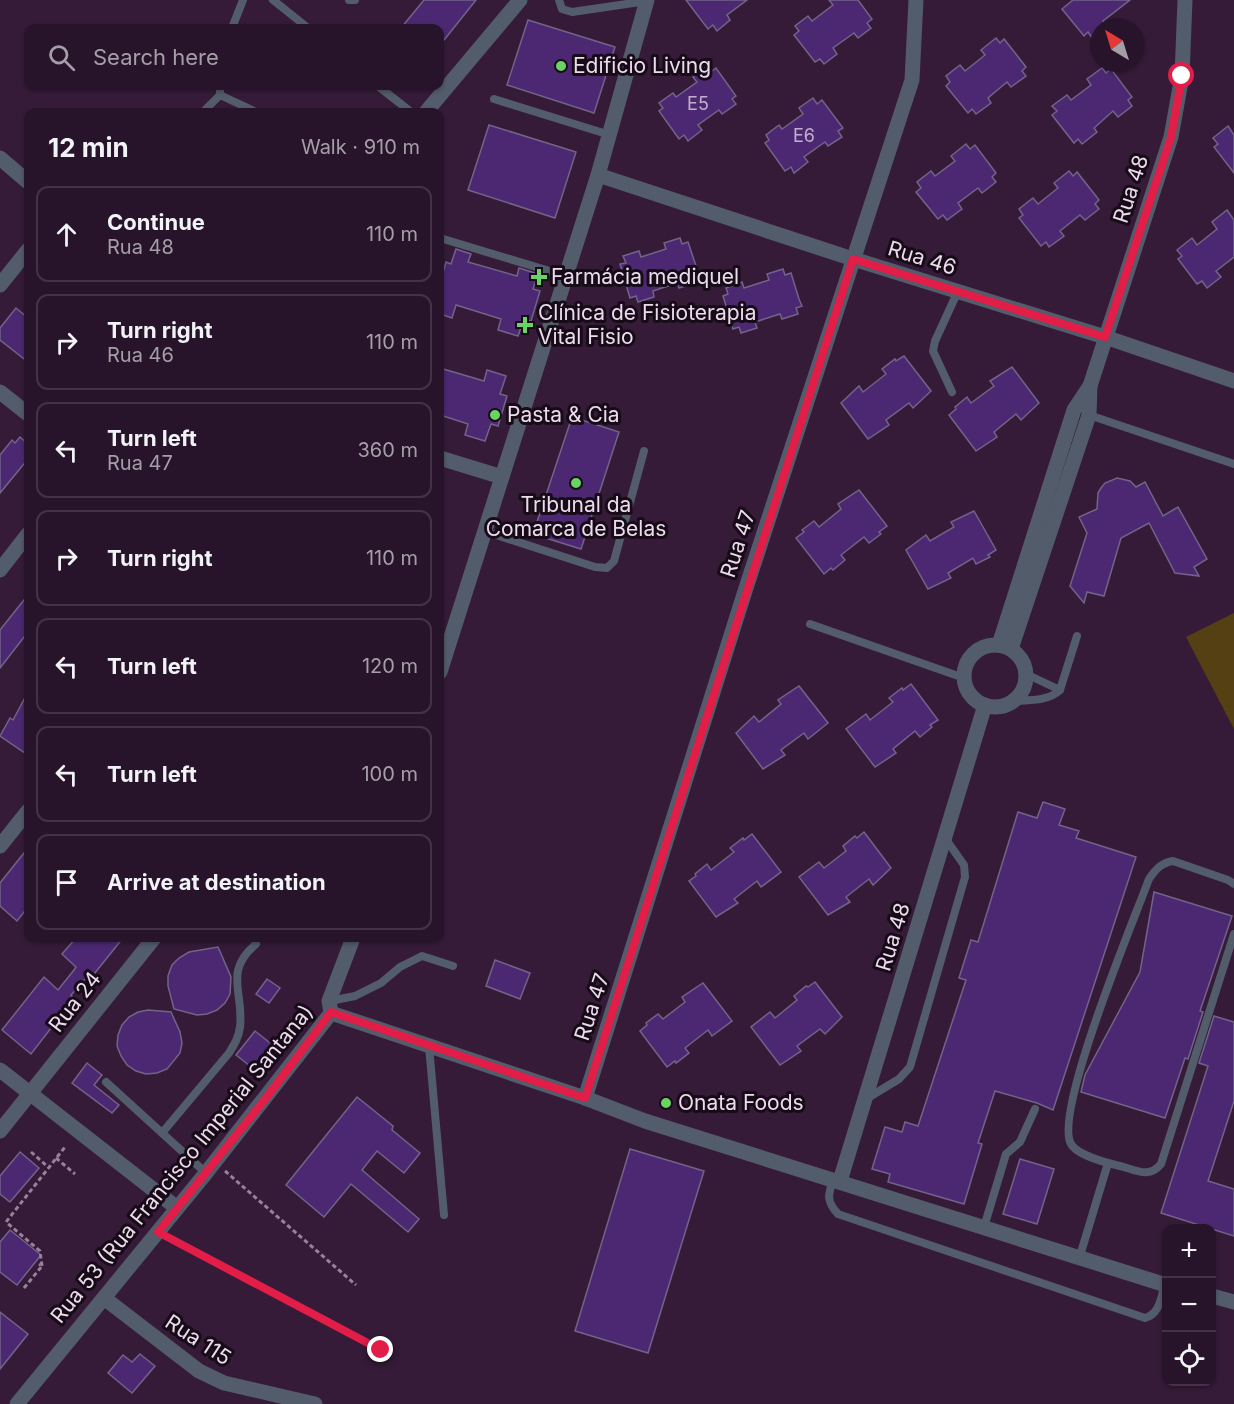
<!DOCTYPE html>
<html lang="en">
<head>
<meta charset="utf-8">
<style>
	:root { --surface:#28142a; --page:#301d32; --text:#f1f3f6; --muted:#a59ea8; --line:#443347 }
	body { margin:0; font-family:Inter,sans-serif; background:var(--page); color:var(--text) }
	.controls { position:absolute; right:18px; bottom:18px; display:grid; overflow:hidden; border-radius:12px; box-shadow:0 2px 4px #0004 }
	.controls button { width:54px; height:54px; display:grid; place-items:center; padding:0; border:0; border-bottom:2px solid var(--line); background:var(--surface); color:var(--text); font:30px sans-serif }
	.compass { position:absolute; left:1090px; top:18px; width:54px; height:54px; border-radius:50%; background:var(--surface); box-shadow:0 2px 4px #0004; rotate:322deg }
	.stop { position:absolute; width:18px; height:18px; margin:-14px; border:4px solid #e11d48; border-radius:50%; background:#fff }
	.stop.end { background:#e11d48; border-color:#fff; box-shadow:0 2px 6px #0008 }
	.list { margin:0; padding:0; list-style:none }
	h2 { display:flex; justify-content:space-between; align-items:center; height:78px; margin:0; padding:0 24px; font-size:26px }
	h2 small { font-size:20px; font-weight:400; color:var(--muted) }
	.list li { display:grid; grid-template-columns:39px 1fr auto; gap:18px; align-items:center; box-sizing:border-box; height:96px; margin:0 12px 12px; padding:0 12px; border:2px solid var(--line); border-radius:12px }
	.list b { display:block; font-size:22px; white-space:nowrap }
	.list p { margin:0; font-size:20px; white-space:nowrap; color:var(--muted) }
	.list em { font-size:20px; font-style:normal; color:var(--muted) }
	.icon { flex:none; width:33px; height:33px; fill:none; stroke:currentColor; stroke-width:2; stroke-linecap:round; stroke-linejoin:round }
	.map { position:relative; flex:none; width:1234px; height:1404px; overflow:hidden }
	.search { position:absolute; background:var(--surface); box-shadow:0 2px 4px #0004; left:24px; top:24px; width:420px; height:66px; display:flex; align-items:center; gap:15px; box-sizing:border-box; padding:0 21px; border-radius:12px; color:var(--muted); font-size:22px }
	.panel { position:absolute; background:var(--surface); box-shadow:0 2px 4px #0004; left:24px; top:108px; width:420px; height:834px; border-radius:12px }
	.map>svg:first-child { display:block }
</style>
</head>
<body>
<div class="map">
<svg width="1234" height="1404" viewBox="0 0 1234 1404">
	<rect width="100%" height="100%" fill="#351b38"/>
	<path fill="#554013" d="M1234 613V729L1186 637Z"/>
	<g fill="#4b2871" stroke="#726389" stroke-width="1.5">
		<path d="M424 0H476L440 45V28H401Z"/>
		<path d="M686 0H747L727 15 730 20 717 31 713 25 708 29Z"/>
		<path d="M829 0H858L872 19 867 23 871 28 858 38 854 33 833 48 837 54 824 64 820 59 815 62 794 35 799 31 795 26 808 16 812 21 833 5Z"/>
		<path d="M1073 0H1130L1103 21 1107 26 1099 27V32L1092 38 1088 32 1084 36 1062 9Z"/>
		<path d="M528 20 615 47 594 113 507 85Z"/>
		<path d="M996 38 1000 43 1004 39 1026 67 1022 71 1026 76 1011 87 1007 82 988 98 991 103 976 114 972 109 968 113 946 86 950 82 946 76 960 65 965 71 985 55 981 50Z"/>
		<path d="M707 66 711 72 716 68 736 96 732 99 736 104 722 114 719 110 698 125 702 130 688 141 684 135 679 139 659 111 663 108 659 103 673 93 676 97 697 82 693 77Z"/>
		<path d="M1102 68 1106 73 1111 69 1132 97 1128 100 1132 106 1118 117 1113 111 1094 128 1097 132 1082 144 1078 139 1074 143 1052 115 1057 111 1052 106 1067 95 1071 100 1091 85 1087 79Z"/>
		<path d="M813 98 817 104 822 100 843 128 838 131 842 137 828 146 825 142 804 157 808 162 794 173 791 167 785 171 765 143 769 140 766 135 779 125 782 129 803 114 799 108Z"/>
		<path d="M489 125 576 152 555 218 468 190Z"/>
		<path d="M1228 126 1234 135V173L1214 147 1218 144 1213 138Z"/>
		<path d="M966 144 970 149 975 145 996 173 992 177 996 182 982 193 978 188 958 203 962 209 947 220 943 215 938 219 916 192 921 188 917 182 931 171 935 176 955 161 951 156Z"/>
		<path d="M1069 171 1073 176 1077 172 1099 200 1095 204 1099 209 1085 220 1080 215 1060 231 1064 236 1049 247 1046 242 1041 246 1019 218 1023 215 1019 209 1033 198 1038 204 1058 188 1054 183Z"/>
		<path d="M1227 210 1234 220V257L1216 271 1221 277 1207 288 1202 281 1197 284 1178 259 1182 256 1177 250 1192 238 1197 245 1217 229 1212 222Z"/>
		<path d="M680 238 682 244 688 242 699 275 693 277 695 283 679 288 677 283 653 291 654 297 638 302 636 296 630 298 620 264 626 263 623 256 639 251 641 257 666 249 664 243Z"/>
		<path d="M456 249 471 254 468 262 517 276 519 268 538 274 533 289 540 291 531 321 524 319 518 336 498 330 501 319 456 305 452 318 440 314V284L446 262 451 264Z"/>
		<path d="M783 269 785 275 791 273 799 299 802 306 796 308 798 314 782 319 780 314 755 322 757 328 741 333 739 327 733 329 723 296 728 294 726 288 742 282 744 288 769 280 767 274Z"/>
		<path d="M16 308 28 318V362L0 340V328Z"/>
		<path d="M904 356 931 391 913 408 909 403 886 420 889 425 868 439 841 403 859 386 863 392 886 374 882 369 895 359 896 361Z"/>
		<path d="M1012 367 1039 403 1021 420 1016 414 994 432 997 437 976 451 949 415 956 409 955 407 967 397 971 403 994 386 990 381Z"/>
		<path d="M440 368 484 381 487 370 506 376 500 394 507 396 498 426 491 424 485 441 465 435 468 424 440 415Z"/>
		<path d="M572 417 619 432 581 549 533 534Z"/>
		<path d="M20 437 28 444V459L0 493V455L12 440 15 443Z"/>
		<path d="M1117 478 1130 481 1136 487 1145 482 1163 516 1178 507 1207 559 1194 567 1199 576 1175 573 1149 523 1121 538 1104 596 1087 592 1084 603 1070 586 1087 533 1079 517 1097 509 1098 493 1101 488 1105 483Z"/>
		<path d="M859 490 887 526 879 532 881 534 869 543 864 537 841 555 845 560 833 570 831 568 824 574 796 538 804 532 802 530 814 521 819 527 841 509 838 504Z"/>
		<path d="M974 511 996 550 988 555 990 557 976 564 973 558 948 573 951 578 928 589 906 550 926 535 930 541 954 527 951 522Z"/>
		<path d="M28 595V632L0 668V630Z"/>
		<path d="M911 684 938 720 930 725 932 727 920 737 915 731 893 749 896 753 875 767 846 729 866 714 870 720 893 702 889 698 902 688 903 690Z"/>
		<path d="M799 686 828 723 808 739 804 733 781 750 785 755 763 769 736 733 754 716 759 722 781 704 778 700Z"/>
		<path d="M28 692V755L0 736 10 718 13 720Z"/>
		<path d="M1043 802 1065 809 1059 825 1079 831 1076 838 1136 857 1053 1110 1037 1103 995 1091 978 1143 982 1144 964 1204 888 1182 890 1174 872 1169 885 1127 902 1132 905 1122 918 1126 966 980 959 978 971 940 978 942 1018 812 1037 818Z"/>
		<path d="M864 832 891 868 873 885 869 879 846 897 850 902 828 915 799 877 819 862 824 868 846 851 843 846 855 836 857 838Z"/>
		<path d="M752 834 781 872 761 887 757 881 734 899 738 903 716 917 689 881 696 876 695 874 707 864 711 870 734 852 730 848 743 838 744 840Z"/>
		<path d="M28 848V907L17 921 0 906V883Z"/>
		<path d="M1154 892 1232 916 1200 1011 1203 1012 1188 1059 1185 1058 1165 1118 1081 1092 1085 1075 1140 972Z"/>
		<path d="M76 938H123L90 979 87 977 71 995 72 996 70 999 72 1001 31 1054 2 1030 44 977 58 990 74 970 76 967 62 954Z"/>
		<path d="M218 947 231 977 230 994 225 1003 217 1010 207 1014 197 1015 174 1009 168 986V976L172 965 179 958 189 952Z"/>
		<path d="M495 960 530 973 520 999 486 986Z"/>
		<path d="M267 979 280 988 269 1003 256 994Z"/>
		<path d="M815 982 842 1017 825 1034 820 1029 797 1046 801 1051 780 1065 751 1027 770 1012 775 1018 797 1000 794 996 806 986 808 987Z"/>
		<path d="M703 983 732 1021 712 1036 708 1030 685 1048 689 1053 676 1063 675 1061 667 1067 640 1031 647 1025 646 1023 658 1014 663 1019 685 1002 682 997Z"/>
		<path d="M148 1010 171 1012 180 1032 182 1043 180 1053 167 1069 157 1073 146 1074 136 1071 127 1065 121 1056 117 1046 118 1035 122 1025 129 1017 138 1012Z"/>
		<path d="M1214 1016 1234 1022V1101L1208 1181 1234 1189V1236L1161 1213 1208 1066 1199 1063Z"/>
		<path d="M255 1031 274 1046 255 1070 236 1055Z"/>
		<path d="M87 1063 102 1075 94 1085 119 1105 112 1113 72 1083Z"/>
		<path d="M357 1097 393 1126 392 1130 420 1153 404 1173 377 1151 362 1170 419 1219 408 1232 351 1184 324 1217 286 1185Z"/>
		<path d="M630 1149 704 1171 648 1353 575 1331Z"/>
		<path d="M20 1152 39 1168 10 1202 0 1194V1176Z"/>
		<path d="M1020 1159 1054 1169 1037 1224 1003 1214Z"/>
		<path d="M10 1230 41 1255 17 1285 0 1272V1242Z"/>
		<path d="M0 1312 28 1334 0 1369Z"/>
		<path d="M140 1354 155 1366 132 1393 108 1373 123 1355 132 1362Z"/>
	</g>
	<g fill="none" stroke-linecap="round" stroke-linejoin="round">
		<g stroke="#968299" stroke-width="3" stroke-dasharray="4.5 3" stroke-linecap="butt">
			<path d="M31 1152 48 1167"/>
			<path d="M56 1158 75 1174"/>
			<path d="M225 1171 356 1285"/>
			<path d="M171 1239 381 1350"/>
			<path d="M42 1266 40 1251 6 1222 65 1147"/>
			<path d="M24 1288 42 1266 39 1264"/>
		</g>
		<g stroke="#535c6b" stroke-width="8">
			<path d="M273 0 308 28"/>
			<path d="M349 0H355"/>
			<path d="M559 0 562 9 572 12 647 1"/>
			<path d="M232 28 243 0"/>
			<path d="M378 86 411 112"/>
			<path d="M220 95 256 112"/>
			<path d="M494 99 610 135"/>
			<path d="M203 112 220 95V86"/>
			<path d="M440 238 566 276"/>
			<path d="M952 392 933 351 935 341 958 291"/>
			<path d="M1089 415 1234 464"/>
			<path d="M484 531 595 567 607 568 614 561 644 451"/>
			<path d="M810 624 964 678"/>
			<path d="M1026 674 1060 690"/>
			<path d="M1014 701C1029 700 1049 701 1060 690L1077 636"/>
			<path d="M1234 884 1228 880 1173 861C1161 863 1156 869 1149 879 1134 920 1053 1113 1071 1144 1077 1155 1107 1163 1120 1166 1136 1170 1149 1179 1161 1164L1234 934"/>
			<path d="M330 1001 355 996 381 983 400 967 422 956 453 966"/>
			<path d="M429 1046 444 1215"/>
			<path d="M106 1082 206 1173"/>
			<path d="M866 1099 899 1079 910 1067 965 877 964 865 945 838"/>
			<path d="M162 1133 229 1053C234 1045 239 1037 240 1027 244 992 223 972 256 944"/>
			<path d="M833 1180C828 1195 826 1201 838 1214L1145 1318C1160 1314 1161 1297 1165 1284"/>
			<path d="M984 1227 1006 1154 1020 1142 1035 1109"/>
			<path d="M1079 1259 1108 1163"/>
		</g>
		<g stroke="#535c6b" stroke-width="15">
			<path d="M426 112 520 0"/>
			<path d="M598 175 853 259 1105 337 1234 381"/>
			<path d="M0 285 28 250"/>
			<path d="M0 392 28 414"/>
			<path d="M0 570 28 534"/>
			<path d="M999 645 1074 410 1090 386"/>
			<circle cx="995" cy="676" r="31"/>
			<path d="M1011 649 1089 415 1090 386 1171 137 1182 76 1185 0"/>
			<path d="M440 672 598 175 647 0"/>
			<path d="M0 846 28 811"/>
			<path d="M585 1098 746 588 912 80 916 0"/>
			<path d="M0 1131 154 938"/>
			<path d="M840 1181 985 705"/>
			<path d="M104 1298 199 1371 224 1383 315 1404"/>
			<path d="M17 1404 206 1173 331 1013 329 1001 353 938"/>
		</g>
		<g stroke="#535c6b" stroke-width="15">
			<path d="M0 158 28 182"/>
			<path d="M440 458 502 477"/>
			<path d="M331 1013 585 1098 645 1121 1166 1285"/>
			<path d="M0 1070 177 1208"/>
			<path d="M1212 1296 1234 1302"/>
		</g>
	</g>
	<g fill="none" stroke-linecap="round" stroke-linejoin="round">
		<path stroke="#e11d48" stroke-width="8" d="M381 1350 158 1232 266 1098 331 1012 585 1098 853 259 1105 337 1171 137 1182 76"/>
	</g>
	<g fill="#69d464" stroke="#160b17" stroke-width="2">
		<circle cx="561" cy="66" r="6"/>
		<path d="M536 268h6v6h6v6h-6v6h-6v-6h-6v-6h6z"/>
		<path d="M522 316h6v6h6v6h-6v6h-6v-6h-6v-6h6z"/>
		<circle cx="495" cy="415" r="6"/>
		<circle cx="576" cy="483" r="6"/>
		<circle cx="666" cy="1103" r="6"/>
	</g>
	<g text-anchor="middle" stroke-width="6" stroke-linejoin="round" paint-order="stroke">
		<g font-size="18" fill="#c3aece">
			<text x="698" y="110">E5</text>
			<text x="804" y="142">E6</text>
		</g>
		<g font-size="21" fill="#ebdbed" stroke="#160b17" text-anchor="start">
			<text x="573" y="73">Edificio Living</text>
			<text x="551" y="284">Farmácia mediquel</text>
			<text x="538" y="320">Clínica de Fisioterapia<tspan x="538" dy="24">Vital Fisio</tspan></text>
			<text x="507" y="422">Pasta &amp; Cia</text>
			<text x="576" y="512" text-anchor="middle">Tribunal da<tspan x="576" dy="24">Comarca de Belas</tspan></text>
			<text x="678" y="1110">Onata Foods</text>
		</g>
		<g font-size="21" fill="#ebdbed" stroke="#160b17">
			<text transform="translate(1131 189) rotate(-72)" y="7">Rua 48</text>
			<text transform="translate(922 258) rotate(17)" y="7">Rua 46</text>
			<text transform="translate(738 544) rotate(-72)" y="7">Rua 47</text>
			<text transform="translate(893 937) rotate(-73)" y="7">Rua 48</text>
			<text transform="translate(75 1002) rotate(-52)" y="7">Rua 24</text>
			<text transform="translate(592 1007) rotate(-72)" y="7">Rua 47</text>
			<text transform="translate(182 1164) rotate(-51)" y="7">Rua 53 (Rua Francisco Imperial Santana)</text>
			<text transform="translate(198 1340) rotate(33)" y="7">Rua 115</text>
		</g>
	</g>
</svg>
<div class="controls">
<button>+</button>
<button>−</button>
<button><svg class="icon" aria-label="locate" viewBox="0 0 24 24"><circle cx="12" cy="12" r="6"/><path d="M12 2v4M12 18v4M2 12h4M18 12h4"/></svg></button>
</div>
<svg class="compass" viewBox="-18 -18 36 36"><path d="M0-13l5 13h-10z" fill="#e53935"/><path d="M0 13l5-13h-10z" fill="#a59ea8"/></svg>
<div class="stop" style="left:1182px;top:76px"></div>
<div class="stop end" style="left:381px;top:1350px"></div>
<div class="search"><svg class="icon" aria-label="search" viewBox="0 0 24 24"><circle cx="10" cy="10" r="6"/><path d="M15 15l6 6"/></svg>Search here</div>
<section class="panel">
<h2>12 min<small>Walk · 910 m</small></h2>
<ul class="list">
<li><svg class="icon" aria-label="ahead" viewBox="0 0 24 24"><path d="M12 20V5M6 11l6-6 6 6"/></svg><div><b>Continue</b><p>Rua 48</p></div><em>110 m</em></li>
<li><svg class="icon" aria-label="right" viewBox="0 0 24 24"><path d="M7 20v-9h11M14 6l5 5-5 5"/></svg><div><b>Turn right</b><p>Rua 46</p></div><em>110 m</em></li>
<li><svg class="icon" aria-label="left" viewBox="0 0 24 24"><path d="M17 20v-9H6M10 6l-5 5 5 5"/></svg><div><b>Turn left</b><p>Rua 47</p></div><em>360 m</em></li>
<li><svg class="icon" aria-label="right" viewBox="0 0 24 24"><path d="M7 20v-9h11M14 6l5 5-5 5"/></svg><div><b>Turn right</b></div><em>110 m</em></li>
<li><svg class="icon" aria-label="left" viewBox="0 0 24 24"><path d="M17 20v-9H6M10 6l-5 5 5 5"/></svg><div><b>Turn left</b></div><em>120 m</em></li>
<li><svg class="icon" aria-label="left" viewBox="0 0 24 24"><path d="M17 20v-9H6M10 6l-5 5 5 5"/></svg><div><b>Turn left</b></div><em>100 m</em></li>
<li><svg class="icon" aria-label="arrive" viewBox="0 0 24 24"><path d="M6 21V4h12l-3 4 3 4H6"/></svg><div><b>Arrive at destination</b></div></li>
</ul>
</section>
</div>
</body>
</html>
